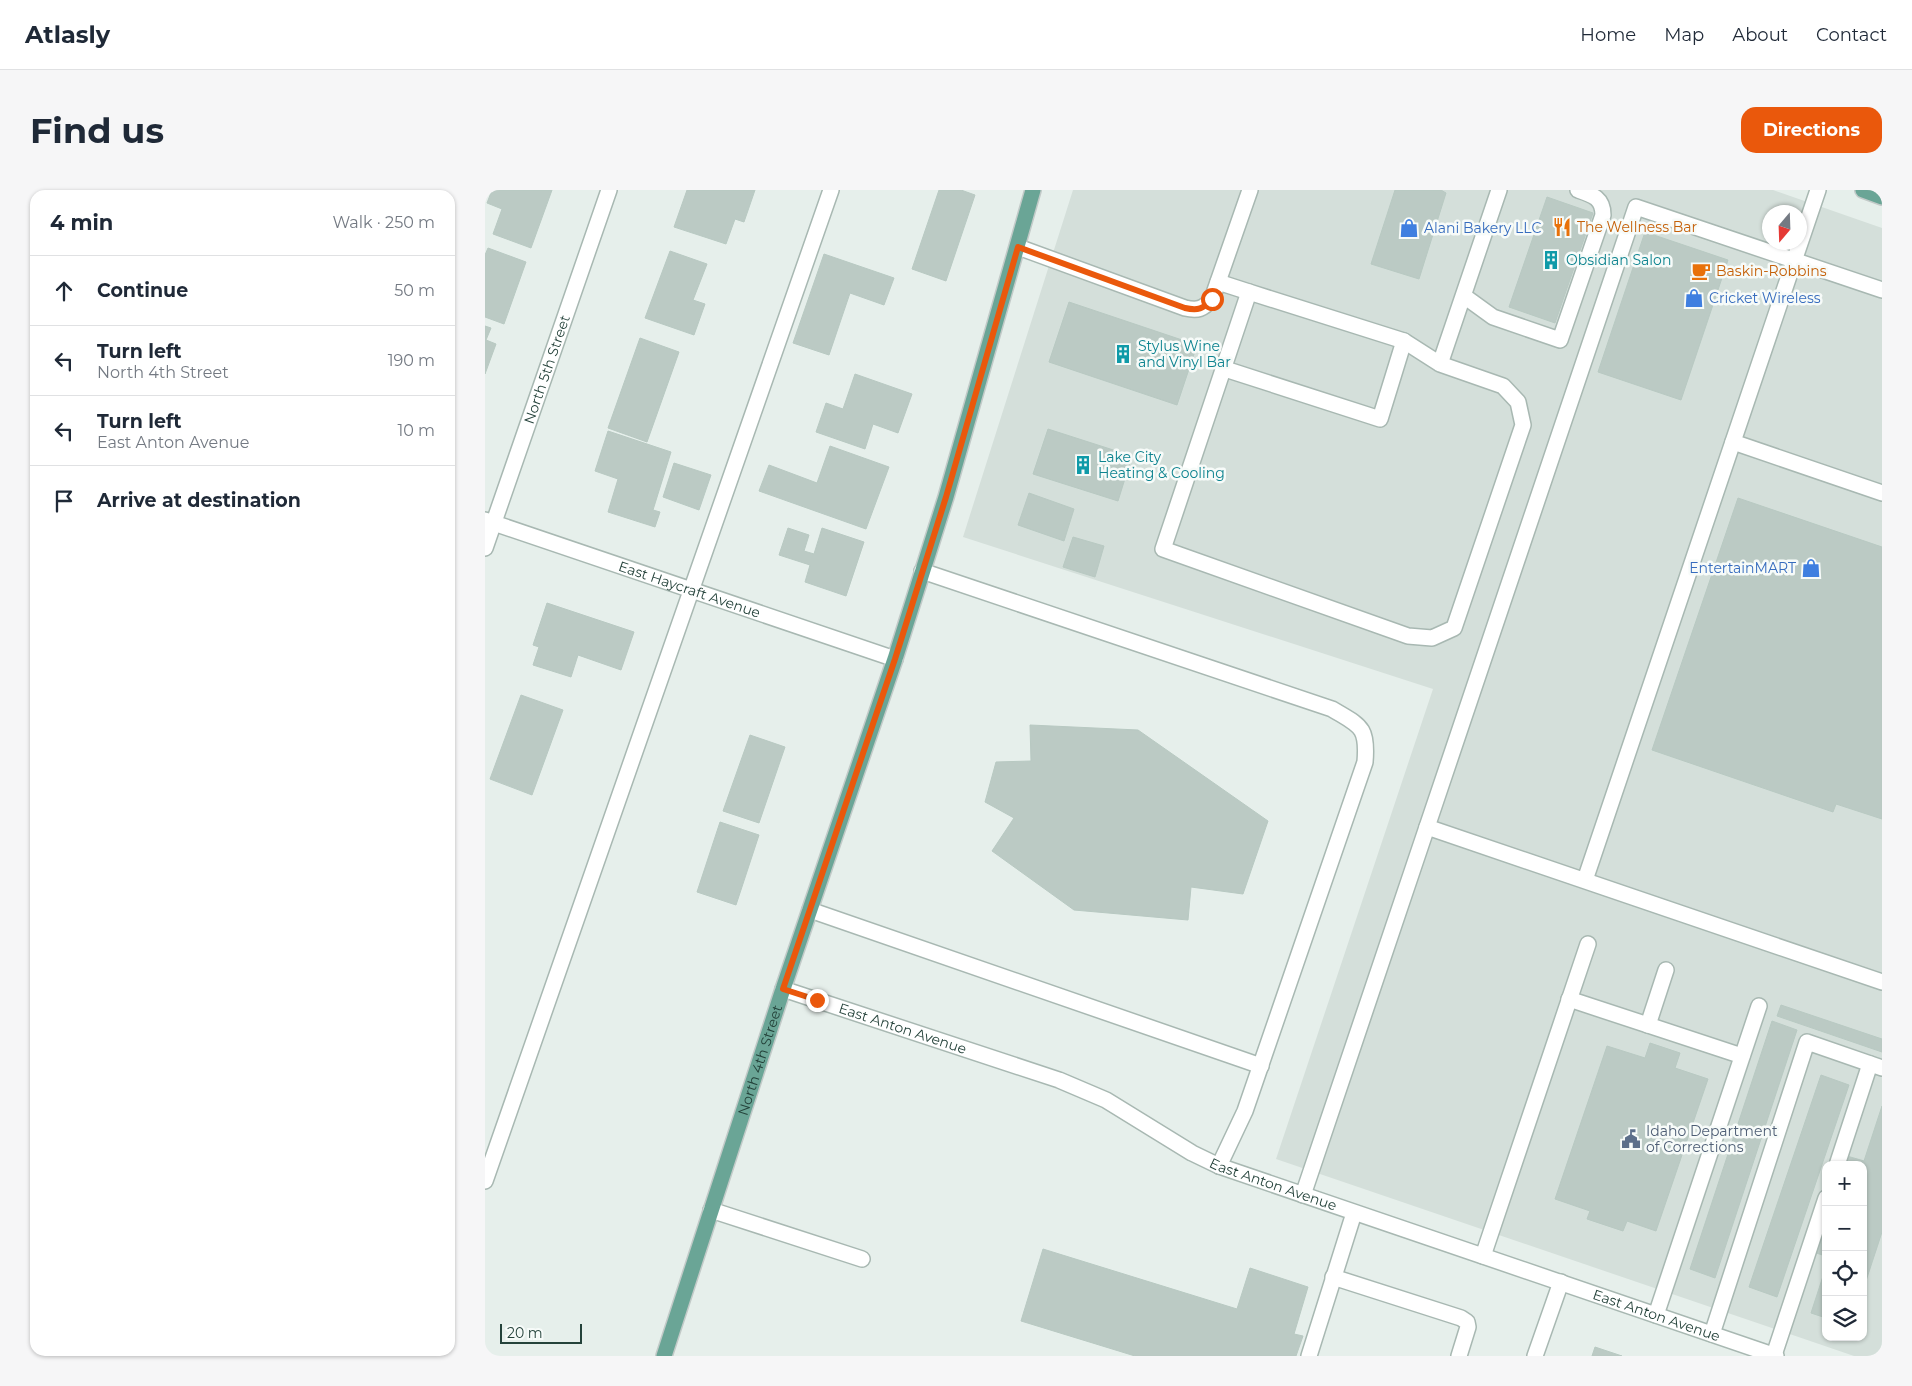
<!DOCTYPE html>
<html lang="en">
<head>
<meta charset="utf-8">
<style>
	:root { --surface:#fff; --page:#f6f6f7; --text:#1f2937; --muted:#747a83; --line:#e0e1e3; --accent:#ea580c }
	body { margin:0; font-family:Montserrat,sans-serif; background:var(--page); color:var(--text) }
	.controls { position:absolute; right:15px; bottom:15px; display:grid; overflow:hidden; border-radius:10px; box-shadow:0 1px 4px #0004 }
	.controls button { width:45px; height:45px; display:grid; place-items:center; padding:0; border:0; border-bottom:1px solid var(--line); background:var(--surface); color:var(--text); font:25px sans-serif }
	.compass { position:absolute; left:1277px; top:15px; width:45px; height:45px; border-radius:50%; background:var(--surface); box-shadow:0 1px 4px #0004; rotate:199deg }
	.scale { position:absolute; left:15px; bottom:12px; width:82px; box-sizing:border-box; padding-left:5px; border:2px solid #24423a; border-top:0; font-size:14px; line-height:18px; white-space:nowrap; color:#24423a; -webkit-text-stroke:4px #f7fbf9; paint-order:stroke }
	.stop { position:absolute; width:15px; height:15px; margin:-11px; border:4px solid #ea580c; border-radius:50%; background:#fff }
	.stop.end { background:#ea580c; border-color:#fff; box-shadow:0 1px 5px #0008 }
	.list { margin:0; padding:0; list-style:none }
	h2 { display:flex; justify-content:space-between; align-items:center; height:65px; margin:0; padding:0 20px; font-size:21px }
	h2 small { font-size:16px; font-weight:400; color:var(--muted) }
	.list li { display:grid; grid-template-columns:32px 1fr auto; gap:15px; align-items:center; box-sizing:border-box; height:70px; padding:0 20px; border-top:1px solid var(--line) }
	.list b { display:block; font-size:19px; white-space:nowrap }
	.list p { margin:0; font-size:16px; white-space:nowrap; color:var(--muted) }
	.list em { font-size:16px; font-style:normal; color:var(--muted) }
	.icon { flex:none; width:28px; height:28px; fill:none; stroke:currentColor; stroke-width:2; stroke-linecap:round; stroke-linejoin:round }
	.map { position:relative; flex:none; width:1397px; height:1166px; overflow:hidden; border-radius:15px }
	header { display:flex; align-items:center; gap:30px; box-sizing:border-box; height:70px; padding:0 25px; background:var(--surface); border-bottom:1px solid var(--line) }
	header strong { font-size:24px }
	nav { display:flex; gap:28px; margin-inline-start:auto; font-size:18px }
	.intro { display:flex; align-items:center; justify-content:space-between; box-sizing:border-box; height:120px; padding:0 30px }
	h1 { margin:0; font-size:35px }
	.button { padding:12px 22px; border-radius:15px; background:var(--accent); color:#fff; font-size:18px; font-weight:700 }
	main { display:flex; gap:30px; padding:0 30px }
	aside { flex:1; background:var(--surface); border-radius:15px; box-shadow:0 1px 4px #0004 }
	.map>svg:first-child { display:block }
</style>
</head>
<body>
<header>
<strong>Atlasly</strong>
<nav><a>Home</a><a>Map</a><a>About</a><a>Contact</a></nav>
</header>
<div class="intro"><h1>Find us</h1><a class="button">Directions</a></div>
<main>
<aside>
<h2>4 min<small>Walk · 250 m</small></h2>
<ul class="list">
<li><svg class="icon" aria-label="ahead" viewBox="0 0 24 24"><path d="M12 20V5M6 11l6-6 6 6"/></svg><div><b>Continue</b></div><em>50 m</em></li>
<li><svg class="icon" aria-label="left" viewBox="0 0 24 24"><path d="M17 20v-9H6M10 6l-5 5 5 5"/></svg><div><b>Turn left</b><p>North 4th Street</p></div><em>190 m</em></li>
<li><svg class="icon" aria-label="left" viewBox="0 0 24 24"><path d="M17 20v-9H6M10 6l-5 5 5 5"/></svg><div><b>Turn left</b><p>East Anton Avenue</p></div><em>10 m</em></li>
<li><svg class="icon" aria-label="arrive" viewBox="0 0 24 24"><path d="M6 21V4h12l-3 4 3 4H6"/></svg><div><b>Arrive at destination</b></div></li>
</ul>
</aside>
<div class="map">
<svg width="1397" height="1166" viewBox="0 0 1397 1166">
	<rect width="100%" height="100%" fill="#e6efeb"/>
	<path fill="#d4dfda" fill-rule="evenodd" d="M588 0H1288L1397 38V1166H1369L791 969 948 499 478 347ZM1284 22H1314V52H1284ZM1341 975H1378V1147H1341Z"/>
	<g fill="#bbcac4" stroke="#b8c9c2">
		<path d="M7 0H67L46 58 8 44 17 19 2 13Z"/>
		<path d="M202 0H270L259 32 250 29 241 54 189 37Z"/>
		<path d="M454 0H476L490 5 461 91 427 79Z"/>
		<path d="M910 0H956L961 3 934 89 886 74Z"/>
		<path d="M1062 7 1108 23 1070 133 1024 117Z"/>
		<path d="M1160 42 1243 70 1196 210 1113 182Z"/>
		<path d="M3 58 41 72 19 134 0 127V65Z"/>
		<path d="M185 61 222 74 208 110 220 114 209 145 160 128Z"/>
		<path d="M339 64 409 88 399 115 365 103 344 165 308 153Z"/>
		<path d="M584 112 712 155 692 215 564 172Z"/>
		<path d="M0 136 6 138 1 150 11 154 0 184Z"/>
		<path d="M155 148 194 162 162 252 123 238Z"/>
		<path d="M370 184 427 204 413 243 388 234 380 259 331 242 341 213 358 219Z"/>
		<path d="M563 239 647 266 633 311 548 284Z"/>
		<path d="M123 241 186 262 168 320 175 322 170 337 123 322 133 289 110 281Z"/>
		<path d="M345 256 404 277 381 339 274 301 284 275 332 293Z"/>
		<path d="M189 273 226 285 214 320 178 307Z"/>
		<path d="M544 303 589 319 579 351 533 335Z"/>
		<path d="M1253 308 1397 357V629L1351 614 1348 622 1167 560Z"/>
		<path d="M303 338 324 345 319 361 329 364 337 338 379 352 361 406 320 392 325 375 294 365Z"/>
		<path d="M588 347 619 356 610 387 578 377Z"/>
		<path d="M62 413 149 442 136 480 93 465 86 487 48 475 54 457 48 455Z"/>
		<path d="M36 505 78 520 47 605 5 589Z"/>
		<path d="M545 535 653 540 783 631 758 704 706 697 703 730 589 720 507 661 529 628 500 612 511 572 546 571Z"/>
		<path d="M265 545 300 557 274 633 238 621Z"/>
		<path d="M235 632 274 645 251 715 212 702Z"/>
		<path d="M1296 815 1397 849V862L1292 826Z"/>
		<path d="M1287 831 1312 840 1230 1088 1205 1079Z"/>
		<path d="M1165 853 1195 863 1190 878 1223 889 1171 1041 1142 1031 1138 1041 1102 1029 1105 1021 1070 1009 1122 856 1160 868Z"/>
		<path d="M1336 885 1364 895 1292 1107 1264 1097Z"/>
		<path d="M1397 916V1042L1378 1100V975H1360L1362 966 1379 971Z"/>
		<path d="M1341 1032V1066L1331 1063Z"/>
		<path d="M558 1059 752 1119 765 1078 823 1097 809 1144 818 1146 811 1166H650L536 1131Z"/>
		<path d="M1341 1077V1128L1326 1123Z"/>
		<path d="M1110 1157 1137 1166H1107Z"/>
	</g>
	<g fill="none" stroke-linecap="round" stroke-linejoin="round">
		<g stroke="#a8b8b2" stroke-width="18">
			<g id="minor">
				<path d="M533 57 700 118C713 121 718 119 727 109L765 0"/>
				<path d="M733 92 764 102"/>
				<path d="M979 106 1008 127 1075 150 1118 25C1118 8 1108 5 1093 0"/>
				<path d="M955 174 1018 196 1033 212 1038 235 969 438 947 448 923 446 678 359 764 102 919 151 955 174 1014 0"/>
				<path d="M740 179 895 229 919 151"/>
				<path d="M1248 252 1397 303"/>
				<path id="s1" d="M0 330 410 469"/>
				<path id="s2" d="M0 358 124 0"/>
				<path d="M437 381 847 519C875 536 883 536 880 572L760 921 734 976"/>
				<path d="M942 637 1151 17 1397 100"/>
				<path d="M1100 690 1333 0"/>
				<path d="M325 720 776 876"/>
				<path id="s3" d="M298 799 574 890 621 910 707 963 734 976 1291 1166"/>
				<path d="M1084 809 1257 866"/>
				<path d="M1163 835 1181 780"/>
				<path d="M1352 975 1385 874"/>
				<path d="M0 991 346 0"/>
				<path d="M818 1005 942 637 1397 792"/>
				<path d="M226 1020 377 1069"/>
				<path d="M998 1066 1103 754"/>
				<path d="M848 1087 976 1128 982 1132 983 1137 974 1166"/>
				<path d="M1171 1125 1274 816"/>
				<path d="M1227 1144 1322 852 1397 878"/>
				<path d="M1289 1165 1341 1008"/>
				<path d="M824 1166 869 1023"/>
				<path d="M1050 1166 1076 1092"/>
			</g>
		</g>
		<g stroke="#c2cac8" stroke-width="18">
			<g id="major">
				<path d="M1378 0 1397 7"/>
				<path id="s4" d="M179 1166 298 799 410 469 461 307 548 0"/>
			</g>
		</g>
		<use href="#minor" stroke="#fff" stroke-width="15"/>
		<use href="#major" stroke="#6aa596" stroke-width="15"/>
	</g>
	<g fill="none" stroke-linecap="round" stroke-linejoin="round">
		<path stroke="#ea580c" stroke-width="6" d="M332 810 298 799 410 469 461 307 533 57 700 118C713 121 718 119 727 109"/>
	</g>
	<defs>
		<g id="restaurant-bare" transform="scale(1.5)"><path d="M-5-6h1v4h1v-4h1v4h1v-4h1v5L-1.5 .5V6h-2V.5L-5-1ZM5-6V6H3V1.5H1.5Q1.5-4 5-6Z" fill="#e8710a" stroke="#f7fbf9" stroke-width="2.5" paint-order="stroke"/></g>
		<g id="shop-bare" transform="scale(1.5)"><path d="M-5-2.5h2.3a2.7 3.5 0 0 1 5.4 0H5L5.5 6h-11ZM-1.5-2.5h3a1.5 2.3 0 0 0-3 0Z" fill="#3f7fe0" stroke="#f7fbf9" stroke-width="2.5" paint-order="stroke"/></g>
		<g id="building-bare" transform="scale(1.5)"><path d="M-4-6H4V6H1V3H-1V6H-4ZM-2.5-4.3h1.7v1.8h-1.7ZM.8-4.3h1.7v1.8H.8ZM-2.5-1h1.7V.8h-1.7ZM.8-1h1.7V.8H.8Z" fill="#0f9aa8" stroke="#f7fbf9" stroke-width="2.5" paint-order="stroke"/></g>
		<g id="cafe-bare" transform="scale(1.5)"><path d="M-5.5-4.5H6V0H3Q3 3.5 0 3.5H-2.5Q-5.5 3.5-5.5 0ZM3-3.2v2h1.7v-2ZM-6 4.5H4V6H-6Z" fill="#e8710a" stroke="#f7fbf9" stroke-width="2.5" paint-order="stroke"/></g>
		<g id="civic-bare" transform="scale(1.5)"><path d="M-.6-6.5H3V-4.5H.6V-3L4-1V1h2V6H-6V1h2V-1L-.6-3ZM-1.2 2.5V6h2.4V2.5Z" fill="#5c6f8a" stroke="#f7fbf9" stroke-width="2.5" paint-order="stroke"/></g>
	</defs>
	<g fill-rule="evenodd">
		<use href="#restaurant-bare" x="1077" y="37"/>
		<use href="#shop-bare" x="924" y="38"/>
		<use href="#building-bare" x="1066" y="70"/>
		<use href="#cafe-bare" x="1216" y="81"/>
		<use href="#shop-bare" x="1209" y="108"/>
		<use href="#building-bare" x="638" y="164"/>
		<use href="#building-bare" x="598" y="275"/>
		<use href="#shop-bare" x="1326" y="378"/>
		<use href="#civic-bare" x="1146" y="949"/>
	</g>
	<g text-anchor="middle" stroke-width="5" stroke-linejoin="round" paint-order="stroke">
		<g font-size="14" fill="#c56008" stroke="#f7fbf9" text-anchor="start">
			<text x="1092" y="42">The Wellness Bar</text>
			<text x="1231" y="86">Baskin-Robbins</text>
		</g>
		<g font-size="14" fill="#366cbe" stroke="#f7fbf9" text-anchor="start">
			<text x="939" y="43">Alani Bakery LLC</text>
			<text x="1224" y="113">Cricket Wireless</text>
			<text x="1311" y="383" text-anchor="end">EntertainMART</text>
		</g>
		<g font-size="14" fill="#0d838f" stroke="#f7fbf9" text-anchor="start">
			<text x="1081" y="75">Obsidian Salon</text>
			<text x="653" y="161">Stylus Wine<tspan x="653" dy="16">and Vinyl Bar</tspan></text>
			<text x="613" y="272">Lake City<tspan x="613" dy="16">Heating &amp; Cooling</tspan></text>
		</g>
		<g font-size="14" fill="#24423a" stroke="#f7fbf9">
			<text dy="5" stroke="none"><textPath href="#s2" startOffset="189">North 5th Street</textPath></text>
			<text dy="5" stroke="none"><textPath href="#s1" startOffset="216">East Haycraft Avenue</textPath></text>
			<text dy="5" stroke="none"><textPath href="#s3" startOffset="126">East Anton Avenue</textPath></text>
			<text dy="5" stroke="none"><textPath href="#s4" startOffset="311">North 4th Street</textPath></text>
			<text dy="5" stroke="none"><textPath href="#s3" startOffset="530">East Anton Avenue</textPath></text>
			<text dy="5" stroke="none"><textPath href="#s3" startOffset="935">East Anton Avenue</textPath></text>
		</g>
		<g font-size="14" fill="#4e5e75" stroke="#f7fbf9" text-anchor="start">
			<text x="1161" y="946">Idaho Department<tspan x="1161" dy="16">of Corrections</tspan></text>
		</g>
	</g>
</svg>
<div class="controls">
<button>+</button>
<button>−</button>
<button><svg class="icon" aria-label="locate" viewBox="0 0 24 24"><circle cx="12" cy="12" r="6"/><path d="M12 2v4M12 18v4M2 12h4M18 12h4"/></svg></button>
<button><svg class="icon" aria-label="layers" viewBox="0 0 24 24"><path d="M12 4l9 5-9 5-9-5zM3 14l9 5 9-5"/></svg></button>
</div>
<svg class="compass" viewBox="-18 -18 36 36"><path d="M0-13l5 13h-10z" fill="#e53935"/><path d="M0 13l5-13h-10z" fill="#747a83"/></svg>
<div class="scale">20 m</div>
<div class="stop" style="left:727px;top:109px"></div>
<div class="stop end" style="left:332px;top:810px"></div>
</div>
</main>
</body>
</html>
